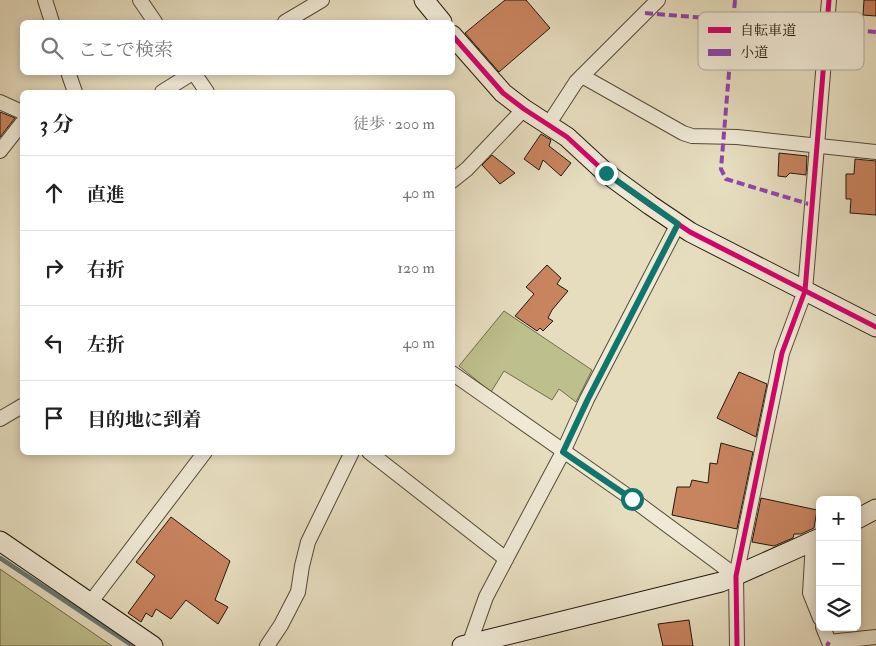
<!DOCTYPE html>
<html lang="ja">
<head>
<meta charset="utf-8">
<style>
	:root { --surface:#fff; --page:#f2f2f2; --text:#222; --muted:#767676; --line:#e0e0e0 }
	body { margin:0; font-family:"IM FELL Double Pica","Noto Serif JP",serif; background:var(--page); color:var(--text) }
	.controls { position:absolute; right:15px; bottom:15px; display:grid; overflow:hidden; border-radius:8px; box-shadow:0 2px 8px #0003 }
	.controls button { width:45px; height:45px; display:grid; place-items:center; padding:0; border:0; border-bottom:1px solid var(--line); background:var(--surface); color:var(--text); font:25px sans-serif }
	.stop { position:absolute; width:15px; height:15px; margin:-11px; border:4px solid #0f766e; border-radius:50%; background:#fff }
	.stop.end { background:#0f766e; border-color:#fff; box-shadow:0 1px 5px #0008 }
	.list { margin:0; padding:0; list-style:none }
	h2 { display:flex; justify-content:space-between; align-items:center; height:65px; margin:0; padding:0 20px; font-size:21px }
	h2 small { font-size:16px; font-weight:400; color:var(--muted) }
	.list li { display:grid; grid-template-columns:32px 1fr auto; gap:15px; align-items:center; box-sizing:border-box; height:75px; padding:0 20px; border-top:1px solid var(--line) }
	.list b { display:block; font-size:19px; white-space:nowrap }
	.list em { font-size:16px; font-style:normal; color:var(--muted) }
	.icon { flex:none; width:28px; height:28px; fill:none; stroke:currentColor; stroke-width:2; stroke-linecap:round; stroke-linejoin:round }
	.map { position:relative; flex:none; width:876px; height:646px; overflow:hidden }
	.search { position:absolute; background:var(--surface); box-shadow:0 2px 8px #0003; left:20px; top:20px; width:435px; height:55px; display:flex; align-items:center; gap:12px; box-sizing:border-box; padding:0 18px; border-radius:8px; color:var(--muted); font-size:19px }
	.panel { position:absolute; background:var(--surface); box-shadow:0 2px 8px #0003; left:20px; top:90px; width:435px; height:365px; border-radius:8px }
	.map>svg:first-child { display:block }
</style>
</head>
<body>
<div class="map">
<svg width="876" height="646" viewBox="0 0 876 646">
	<rect width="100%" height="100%" fill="#e6ddbf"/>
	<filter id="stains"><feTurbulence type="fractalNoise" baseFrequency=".004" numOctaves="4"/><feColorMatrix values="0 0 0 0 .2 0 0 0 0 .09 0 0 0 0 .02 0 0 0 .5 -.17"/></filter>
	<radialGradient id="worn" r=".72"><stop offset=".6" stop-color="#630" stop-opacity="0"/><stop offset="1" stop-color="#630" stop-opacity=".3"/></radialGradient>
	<g fill="#bdbf8c" stroke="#706c4c">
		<path d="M504 311 592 370 576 402 559 389 552 400 504 371 491 392 459 366Z"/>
		<path d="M0 569 112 646H0Z"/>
	</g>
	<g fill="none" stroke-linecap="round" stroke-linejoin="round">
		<path stroke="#6a7974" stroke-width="4.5" d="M0 558 133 646"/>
	</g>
	<g fill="#c8835f" stroke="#24180c">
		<path d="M505 0H526L550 28 499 72 465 33Z"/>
		<path d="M864 0H876V16L863 15Z"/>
		<path d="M0 112 15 118 0 137Z"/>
		<path d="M541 134 551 140 549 146 571 163 561 176 543 160 539 170 524 159Z"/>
		<path d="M779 153 807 156 806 175 790 173 786 177 778 176Z"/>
		<path d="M492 155 515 173 500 184 482 165Z"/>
		<path d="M855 159 876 161V215L850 213 851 199H846V174H854Z"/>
		<path d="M547 265 561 278 557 284 568 291 552 310 548 318 553 321 543 331 540 328 537 331 515 316 534 294 526 287Z"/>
		<path d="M739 372 767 384 756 437 717 418Z"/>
		<path d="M721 443 753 452 737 529 672 515 677 487H690L692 480 708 483 710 463 717 464Z"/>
		<path d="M761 498 817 510 814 528 801 534H794L793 538 774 546 752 542Z"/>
		<path d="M171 517 230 561 215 600 228 607 218 624 186 600 171 619 156 609 152 617 146 613 141 622 128 613 155 576 136 562Z"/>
		<path d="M689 620 693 646H663L658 624Z"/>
	</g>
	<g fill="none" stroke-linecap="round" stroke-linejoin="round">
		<g stroke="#544939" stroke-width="16">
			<g id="street">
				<path d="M45 0 52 22"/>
				<path d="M140 0 155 22"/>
				<path d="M285 22 322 0"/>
				<path d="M68 72 75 92"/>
				<path d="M194 73 207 92"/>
				<path d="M582 76 683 133 692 136 737 137 876 152"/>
				<path d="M162 92 194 72"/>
				<path d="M0 102 22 112"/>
				<path d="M548 125 576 82 658 0"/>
				<path d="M0 151 22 123"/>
				<path d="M452 181 467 169 524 109"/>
				<path d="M452 373 632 499 736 576"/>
				<path d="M0 419 22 406"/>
				<path d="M369 452 506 559 486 597 469 645"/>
				<path d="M813 542 810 593 820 618"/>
				<path d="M506 559 563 452 587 399 678 224"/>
				<path d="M90 603 205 452"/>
				<path d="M823 627 829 642 876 637"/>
				<path d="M267 646 281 625 298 592 302 566 308 542 352 452"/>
				<path d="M737 646 736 576 782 353 805 291 829 0"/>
			</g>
		</g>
		<g stroke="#24180c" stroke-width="21">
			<g id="secondary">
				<path d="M424 0 442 22"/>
				<path d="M452 35 503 93 524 109 567 137 606 173 650 205 690 232 876 327"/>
				<path d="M857 519 876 509"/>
				<path d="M0 541 153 646"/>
				<path d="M462 646 721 582 820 538"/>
			</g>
		</g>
		<use href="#street" stroke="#efe9d5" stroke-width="14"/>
		<use href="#secondary" stroke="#efe9d5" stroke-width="19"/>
		<g stroke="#8e44ad" stroke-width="4" stroke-dasharray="8 4" stroke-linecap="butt">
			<path d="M735 0 721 169 726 179 812 205"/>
			<path d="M645 13 827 28"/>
			<path d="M832 28 876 32"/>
			<path d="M827 646 829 642"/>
		</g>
		<g stroke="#efe9d5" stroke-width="8">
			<g id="cycleway">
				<path d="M452 35 503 93 524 109 567 137 606 173 650 205 690 232 876 327"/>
				<path d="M737 646 736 576 782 353 805 291 829 0"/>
			</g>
		</g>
		<use href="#cycleway" stroke="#d6006c" stroke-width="5"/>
	</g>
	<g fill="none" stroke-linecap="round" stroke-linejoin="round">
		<path stroke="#0f766e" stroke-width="6" d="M606 173 678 224 588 399 563 452 632 499"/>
	</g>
	<rect x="698" y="12" width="166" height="58" rx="8" fill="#efe9d5" stroke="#b2aa99" stroke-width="1"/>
	<rect x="708" y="27" width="23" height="6" fill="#d6006c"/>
	<rect x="708" y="49" width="23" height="7" fill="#8e44ad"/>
	<g font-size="14" fill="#24180c">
		<text x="740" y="35">自転車道</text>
		<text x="740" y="57">小道</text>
	</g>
	<rect width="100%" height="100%" filter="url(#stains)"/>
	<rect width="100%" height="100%" fill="url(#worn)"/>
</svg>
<div class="controls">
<button>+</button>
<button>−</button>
<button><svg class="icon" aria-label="layers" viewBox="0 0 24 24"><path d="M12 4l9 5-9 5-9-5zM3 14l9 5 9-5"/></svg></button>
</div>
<div class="stop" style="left:632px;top:499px"></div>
<div class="stop end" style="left:606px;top:173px"></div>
<div class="search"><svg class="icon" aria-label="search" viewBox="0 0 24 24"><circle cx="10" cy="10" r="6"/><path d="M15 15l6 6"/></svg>ここで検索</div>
<section class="panel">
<h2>3 分<small>徒歩 · 200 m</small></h2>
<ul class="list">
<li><svg class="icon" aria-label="ahead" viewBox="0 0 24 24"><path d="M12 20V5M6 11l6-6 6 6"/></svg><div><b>直進</b></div><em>40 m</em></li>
<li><svg class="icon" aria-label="right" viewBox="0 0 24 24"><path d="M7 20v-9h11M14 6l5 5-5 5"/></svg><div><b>右折</b></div><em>120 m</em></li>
<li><svg class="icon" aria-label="left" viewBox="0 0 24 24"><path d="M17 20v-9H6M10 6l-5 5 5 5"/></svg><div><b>左折</b></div><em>40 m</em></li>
<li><svg class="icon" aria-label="arrive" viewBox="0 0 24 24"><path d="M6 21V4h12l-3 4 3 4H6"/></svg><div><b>目的地に到着</b></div></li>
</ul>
</section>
</div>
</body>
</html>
